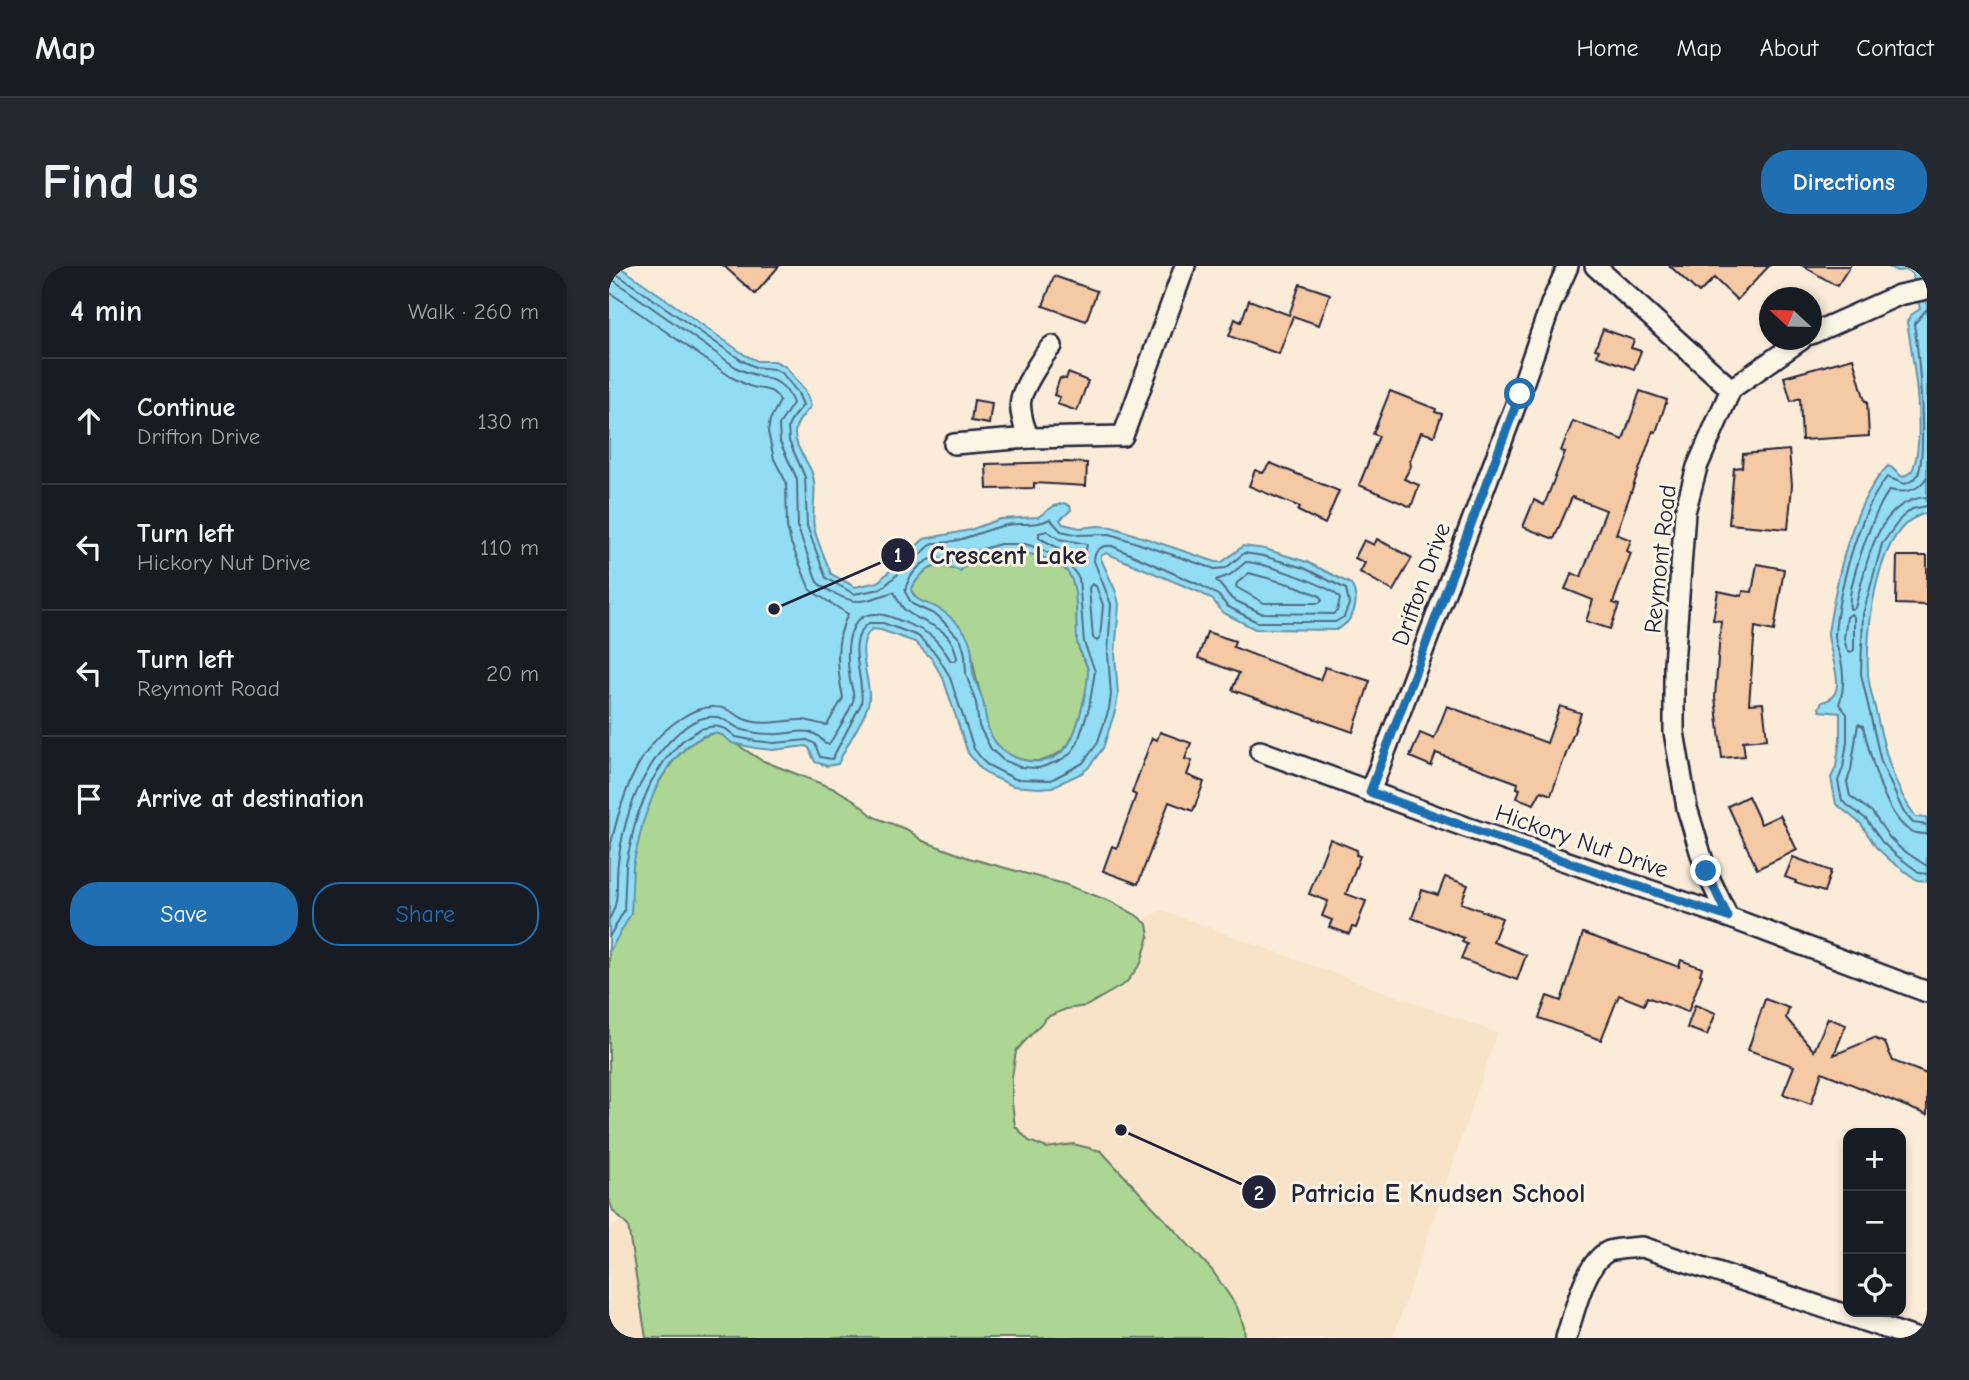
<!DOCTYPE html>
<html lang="en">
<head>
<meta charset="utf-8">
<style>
	:root { --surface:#171b24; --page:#242831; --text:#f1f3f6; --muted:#9ea1a6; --line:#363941; --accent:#1f6fb2 }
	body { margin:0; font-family:"Comic Neue",sans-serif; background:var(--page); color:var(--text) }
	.controls { position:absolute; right:21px; bottom:21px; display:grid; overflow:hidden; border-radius:14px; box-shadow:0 4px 10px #0003 }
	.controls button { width:63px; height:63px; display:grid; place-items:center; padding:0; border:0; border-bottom:2px solid var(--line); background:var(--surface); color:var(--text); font:35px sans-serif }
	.compass { position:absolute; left:1150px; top:21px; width:63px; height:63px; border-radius:50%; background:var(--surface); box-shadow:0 4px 10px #0003; rotate:292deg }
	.stop { position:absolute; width:21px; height:21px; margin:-16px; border:5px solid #1f6fb2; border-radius:50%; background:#fff }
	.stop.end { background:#1f6fb2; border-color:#fff; box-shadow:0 2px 7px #0008 }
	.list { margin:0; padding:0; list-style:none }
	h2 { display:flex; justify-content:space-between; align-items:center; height:91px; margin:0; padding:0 28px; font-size:30px }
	h2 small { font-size:23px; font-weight:400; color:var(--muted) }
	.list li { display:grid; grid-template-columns:46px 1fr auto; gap:21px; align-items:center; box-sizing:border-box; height:126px; padding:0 28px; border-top:2px solid var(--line) }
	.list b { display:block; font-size:26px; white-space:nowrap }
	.list p { margin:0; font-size:23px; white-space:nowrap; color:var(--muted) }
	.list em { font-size:23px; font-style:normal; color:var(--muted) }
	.actions { display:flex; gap:14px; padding:21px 28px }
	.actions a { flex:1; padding:16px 0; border:2px solid var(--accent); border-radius:28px; text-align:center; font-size:24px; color:var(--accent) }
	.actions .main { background:var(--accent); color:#fff }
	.icon { flex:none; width:38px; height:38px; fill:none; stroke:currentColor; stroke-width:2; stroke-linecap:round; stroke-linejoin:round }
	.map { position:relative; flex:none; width:1318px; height:1072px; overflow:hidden; border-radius:28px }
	header { display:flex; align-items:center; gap:42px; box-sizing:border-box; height:98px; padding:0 35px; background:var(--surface); border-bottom:2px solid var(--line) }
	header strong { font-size:33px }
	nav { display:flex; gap:38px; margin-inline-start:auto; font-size:24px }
	.intro { display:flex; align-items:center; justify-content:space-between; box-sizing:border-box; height:168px; padding:0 42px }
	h1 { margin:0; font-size:49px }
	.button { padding:18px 32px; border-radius:28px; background:var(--accent); color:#fff; font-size:24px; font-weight:700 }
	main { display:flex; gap:42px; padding:0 42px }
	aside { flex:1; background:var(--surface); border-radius:28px; box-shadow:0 4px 10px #0003 }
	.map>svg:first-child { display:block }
</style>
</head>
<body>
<header>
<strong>Map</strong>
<nav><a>Home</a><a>Map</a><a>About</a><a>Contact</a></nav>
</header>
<div class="intro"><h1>Find us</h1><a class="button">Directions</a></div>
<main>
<aside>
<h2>4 min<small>Walk · 260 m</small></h2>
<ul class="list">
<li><svg class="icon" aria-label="ahead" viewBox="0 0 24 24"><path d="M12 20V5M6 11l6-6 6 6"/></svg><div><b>Continue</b><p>Drifton Drive</p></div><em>130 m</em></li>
<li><svg class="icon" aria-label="left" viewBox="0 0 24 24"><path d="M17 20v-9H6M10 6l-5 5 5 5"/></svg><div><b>Turn left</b><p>Hickory Nut Drive</p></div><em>110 m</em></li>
<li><svg class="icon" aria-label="left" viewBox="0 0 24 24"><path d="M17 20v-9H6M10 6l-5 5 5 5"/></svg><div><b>Turn left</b><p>Reymont Road</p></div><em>20 m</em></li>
<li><svg class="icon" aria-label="arrive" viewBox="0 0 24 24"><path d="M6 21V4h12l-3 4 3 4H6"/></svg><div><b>Arrive at destination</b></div></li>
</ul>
<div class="actions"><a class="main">Save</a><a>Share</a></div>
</aside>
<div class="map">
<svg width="1318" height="1072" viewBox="0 0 1318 1072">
	<rect width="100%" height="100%" fill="#faecd8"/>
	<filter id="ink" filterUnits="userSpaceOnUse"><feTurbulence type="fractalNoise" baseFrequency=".0143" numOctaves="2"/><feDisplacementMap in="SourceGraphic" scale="14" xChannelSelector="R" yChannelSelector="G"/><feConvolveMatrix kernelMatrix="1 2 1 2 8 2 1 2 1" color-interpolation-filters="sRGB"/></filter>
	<g filter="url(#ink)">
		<path fill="#f8e2c8" d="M552 644 888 767 784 1072H0V962Z"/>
		<g fill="#add694" stroke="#687c68" stroke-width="2">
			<path d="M391 285C413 285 445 289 460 307 471 322 466 361 469 380 471 389 478 396 479 405 480 421 468 469 457 481 450 489 435 496 424 495 403 495 383 480 377 459 374 450 376 442 373 433 368 416 364 404 363 387L307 332 302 324C311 306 325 295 344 303L366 292Z"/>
			<path d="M105 467 113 469 152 494 228 524 245 534 265 551 299 564 314 575 360 592 455 618 503 636 527 649 538 658 540 670 532 697 517 717 477 740 457 743 438 751 407 785 403 811V837L406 860 420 875 438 882 464 878 492 885 603 1004 628 1041 635 1061 636 1072H37L19 960 4 945 0 933V686C16 659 20 628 24 598 30 560 43 518 69 490 79 478 90 471 105 467Z"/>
		</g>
		<g fill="#92ddf3" stroke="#6592a9" stroke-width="2" fill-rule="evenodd">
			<path d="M0 0H8L17 5 136 89 148 95H166L177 101 196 124 202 140C196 148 186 156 186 167 186 182 198 193 203 207 209 223 202 245 205 261 208 277 217 293 222 308L246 321 269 316 315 273 361 264 391 253 429 251 445 240 455 237 461 240 462 244 451 254 454 258 471 262 489 260 503 261 607 296H613L634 280 656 283 698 296 742 318C752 335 745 356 727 364L646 363 613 346 604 334 590 326 497 287 492 290V293L507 326 510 338 506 388 509 430 506 445 494 482 479 502 473 507 443 521 430 522 404 520 380 509 372 503 359 487 334 412 322 392 306 376 272 364 263 363C244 379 262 413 260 433 259 449 236 480 229 498L218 500 206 496 200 482 197 480 164 484 146 482 123 477 113 469 105 467 94 470 78 480 61 498 48 519 34 556 24 599 22 648 0 686ZM391 285C412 285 452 290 462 312 469 327 467 358 468 375 469 386 478 394 479 405 479 422 468 469 457 482 438 503 404 498 387 477 375 462 378 448 373 432 370 423 366 416 364 407 362 395 365 382 358 370 353 361 341 350 332 344 322 337 306 337 302 324 307 313 320 297 333 299 339 300 345 303 351 305L366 292Z"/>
			<path d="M1278 0H1318L1315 5 1318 18V247C1266 257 1257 365 1259 408 1260 421 1264 433 1267 446 1275 482 1284 521 1307 551L1318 552V615L1308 614 1282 595 1267 581 1252 558 1227 538 1222 512 1227 501 1231 474V447L1211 445 1210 442 1213 436C1243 430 1219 388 1219 367 1227 317 1242 237 1279 200 1286 202 1287 208 1294 211L1303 205C1318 172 1304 92 1298 56L1302 49 1311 43 1303 8 1298 4 1288 5Z"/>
		</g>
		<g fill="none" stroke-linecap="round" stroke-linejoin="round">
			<g stroke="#4f6d85" stroke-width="2">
				<path d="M0 11 128 102C152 115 172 106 184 137L170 159 171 176 188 213 189 262 208 316C214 322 220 325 227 328 251 342 262 332 285 326 289 333 291 340 297 345 318 361 342 358 348 392L346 395H342C323 365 318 366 287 353 239 333 235 378 241 414 242 421 246 428 244 435 239 449 228 466 220 478H216C202 456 183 470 163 468 153 468 140 466 131 463 123 459 117 453 107 451 78 448 48 487 36 510 21 535 13 568 9 596 6 617 12 635 0 653"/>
				<path d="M0 26 122 111C128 114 134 117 140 120 154 125 163 120 171 135L161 154 159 166 165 193 177 216 178 261 182 277 201 324 239 348C225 375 228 403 234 432L218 459C210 459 202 454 193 454 173 454 155 461 135 453 125 448 118 441 106 441 93 440 82 446 71 453 26 482 11 537 0 586"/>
				<path d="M1318 43 1305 58C1310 88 1318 186 1309 209 1306 213 1301 216 1296 218L1278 211C1250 246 1229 325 1226 369 1226 377 1229 383 1231 390 1235 406 1236 422 1230 438L1238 448V475L1234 502 1229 515 1233 535 1257 553 1273 576 1287 589 1311 607 1318 608"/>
				<path d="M1318 211C1309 225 1297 228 1281 224 1266 240 1237 322 1241 343L1246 342C1257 302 1266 234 1318 231"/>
				<path d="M1318 240 1303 243 1292 252 1273 278 1254 348 1252 408 1272 496 1294 545 1304 557 1318 559"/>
				<path d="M438 265 450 273 478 278 475 295 471 296 461 288 430 272V267Z"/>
				<path d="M391 278H416L429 282 458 296 470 312 475 377 486 405 480 442 468 478 461 488 450 495 430 502 411 501 394 494 382 483 370 460 367 437 357 408 356 388 352 374 329 350 303 338 296 326C298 310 315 290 333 292 338 293 344 296 350 297L364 286Z"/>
				<path d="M637 296C653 296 725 320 731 333L728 345 724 348 652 347 623 333 607 314 621 309Z"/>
				<path d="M640 307 687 320 711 330 713 335 710 337H655L627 321 628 317Z"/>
				<path d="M483 318 487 320 494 339 491 372 488 375 484 372 480 322Z"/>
				<path d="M1242 348 1245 351V384L1242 386 1238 384 1235 372 1238 351Z"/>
				<path d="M1318 568C1311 568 1302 567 1297 562 1274 543 1261 488 1254 460L1249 458 1242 504 1238 516 1241 530 1263 546 1280 571 1292 583 1318 600"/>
				<path d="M0 671 15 645 17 598 27 553 42 516 56 494 73 475 91 463 106 460 117 463 127 471 147 475 165 477 199 474 206 478 211 491 223 493 252 438C257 414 234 375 260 357H274L309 370 327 388 340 409 365 483 377 498 406 513 442 514 474 497 488 478 500 443 502 429 499 387 502 338 485 295C485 284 493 279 503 280L593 320 609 329 618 340 648 356H726L735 351 740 338 737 323 695 302 654 290 635 287 617 302 606 303 501 268 470 269 452 265 441 253C426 261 409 256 393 260 369 266 349 278 324 277L272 323 245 328 217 312 198 260 196 211 180 175 179 161 184 151 194 139 189 127 173 107 164 103 146 101 132 94 9 9 6 0"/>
			</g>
		</g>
		<g fill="#f4c9a3" stroke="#22223b" stroke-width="2">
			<path d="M115 0H170L146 28Z"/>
			<path d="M1061 0H1160L1128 34 1105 12 1090 27Z"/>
			<path d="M1194 0H1241L1228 20Z"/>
			<path d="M445 10 488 25 477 55 434 40Z"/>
			<path d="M691 18 721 28 710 59 684 50 670 88 620 70 626 53 632 56 640 34 680 49Z"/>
			<path d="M994 63 1025 74 1022 82 1032 85 1025 103 988 90 990 84 986 83Z"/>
			<path d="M1244 92 1256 135H1258L1260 170 1193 174 1191 132 1182 135 1175 111Z"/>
			<path d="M459 107 479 115 468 145 448 138 451 131 445 129 451 112 457 113Z"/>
			<path d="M781 125 827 143 826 146 833 148 825 170 812 166 801 195 802 200 795 213 810 219 802 241 750 219 770 170 764 168Z"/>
			<path d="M1031 125 1058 134 1047 166 1044 165 1007 268 1022 274 1018 285 1022 287 1004 337 1010 339 1001 363 977 355 984 334 956 323 963 307 972 311 997 244 963 231 945 273 914 261 925 234 935 239 956 186 952 185 964 155 1014 174Z"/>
			<path d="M365 134 383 137 380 158 362 155Z"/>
			<path d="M1180 184 1183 219 1179 263 1120 258 1125 202 1133 201 1134 188Z"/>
			<path d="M457 196 478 197 477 220 425 217V222L378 223 377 198Z"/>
			<path d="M661 197 730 225 716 258 689 245 691 241 640 220 646 204 654 207Z"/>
			<path d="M768 273 803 292 784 325 751 306 756 297 746 292 755 274 765 279Z"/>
			<path d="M1288 290H1318V339L1287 338Z"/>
			<path d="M1148 298 1175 303 1165 365 1146 361 1140 438 1154 437 1158 473 1134 475 1136 490 1113 492 1106 431 1112 355 1104 354 1109 325 1133 330 1134 325 1143 326Z"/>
			<path d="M598 366 626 375 624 381 711 414 716 401 761 415 744 466 623 424 630 407 589 392Z"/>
			<path d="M838 440 938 477 951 440 972 447 942 529 932 525 925 538 908 532 911 523 908 522 909 517 827 487 822 500 801 491 811 467 825 473Z"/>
			<path d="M551 466 582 477 576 493 583 495 578 509 595 516 584 545 560 536 529 618 494 605 503 580 508 582 527 529 523 527 543 472 548 474Z"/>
			<path d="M1139 530 1152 558 1171 549 1188 584 1148 603 1119 540Z"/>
			<path d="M721 573 748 584 747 589 751 590 737 628 757 635 747 662 743 661 740 668 720 661 723 654 713 650 719 635 700 628Z"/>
			<path d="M1184 591 1222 605 1215 626 1186 617 1187 615 1176 611Z"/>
			<path d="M836 611 859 619 852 637 893 652 884 676 917 689 908 714 852 693 858 678 853 676 855 672 803 652 813 624 829 629Z"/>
			<path d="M974 667 1070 701 1072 694 1093 702 1091 708 1093 709 1079 746 1038 731 1035 739 1010 729 992 774 930 752 938 730 952 735Z"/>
			<path d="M1156 733 1180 742 1177 752 1205 785 1219 752 1237 759 1225 789 1265 772 1276 777 1284 795 1318 808V849L1213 806 1202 838 1174 828 1185 800 1139 784Z"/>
			<path d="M1086 739 1107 747 1098 769 1078 762Z"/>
		</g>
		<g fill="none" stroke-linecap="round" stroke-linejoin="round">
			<g stroke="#22223b" stroke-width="24">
				<g id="minor">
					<path d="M986 0 1122 123"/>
					<path d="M1202 68 1290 29 1318 23"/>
					<path d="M443 80C435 87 414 122 412 133 410 143 415 164 421 172L514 170 576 0"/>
					<path d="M345 178 421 172"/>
					<path d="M651 485 857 561 1119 651 1318 726"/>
					<path d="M761 526 907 138 942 38 959 0"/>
					<path d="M1119 651 1097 605 1078 542 1065 466V398L1076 246 1088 201 1122 123 1192 74"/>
					<path d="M957 1072C965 1048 976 995 1000 985 1010 982 1023 982 1033 981L1306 1072"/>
				</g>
			</g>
			<use href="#minor" stroke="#fcf5e5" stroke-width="19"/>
		</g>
	</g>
	<g fill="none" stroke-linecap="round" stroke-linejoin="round" filter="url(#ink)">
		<path stroke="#1f6fb2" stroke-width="9" d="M911 128 761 526 857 561 1119 651 1097 605"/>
	</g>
	<g text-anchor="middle" stroke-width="6" stroke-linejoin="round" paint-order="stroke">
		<g font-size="24" fill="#22223b" stroke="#fcf5e5">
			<text transform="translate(1051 293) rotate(-84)" y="8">Reymont Road</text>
			<text transform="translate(812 318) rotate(-70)" y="8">Drifton Drive</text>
			<text transform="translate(973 575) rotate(19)" y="8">Hickory Nut Drive</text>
		</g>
	</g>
	<path fill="none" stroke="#22223b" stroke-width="2.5" d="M165 343L289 289M512 864L650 926"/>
	<g fill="#22223b" stroke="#fcf5e5" stroke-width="2.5">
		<circle cx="165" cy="343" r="7"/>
		<circle cx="512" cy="864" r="7"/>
		<circle cx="289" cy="289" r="18"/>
		<circle cx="650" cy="926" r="18"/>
	</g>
	<g font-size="21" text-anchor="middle" font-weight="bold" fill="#fff">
		<text x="289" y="296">1</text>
		<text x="650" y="934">2</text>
	</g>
	<g font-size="26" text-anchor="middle" font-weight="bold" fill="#22223b" stroke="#fcf5e5" stroke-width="6" stroke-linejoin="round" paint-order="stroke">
		<text x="399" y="298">Crescent Lake</text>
		<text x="829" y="936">Patricia E Knudsen School</text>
	</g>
</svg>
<div class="controls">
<button>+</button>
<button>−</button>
<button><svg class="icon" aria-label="locate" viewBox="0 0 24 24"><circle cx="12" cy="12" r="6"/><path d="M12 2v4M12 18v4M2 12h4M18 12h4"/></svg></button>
</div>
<svg class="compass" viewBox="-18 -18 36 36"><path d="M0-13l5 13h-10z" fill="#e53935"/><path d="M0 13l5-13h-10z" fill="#9ea1a6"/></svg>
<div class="stop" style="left:911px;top:128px"></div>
<div class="stop end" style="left:1097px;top:605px"></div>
</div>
</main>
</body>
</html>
